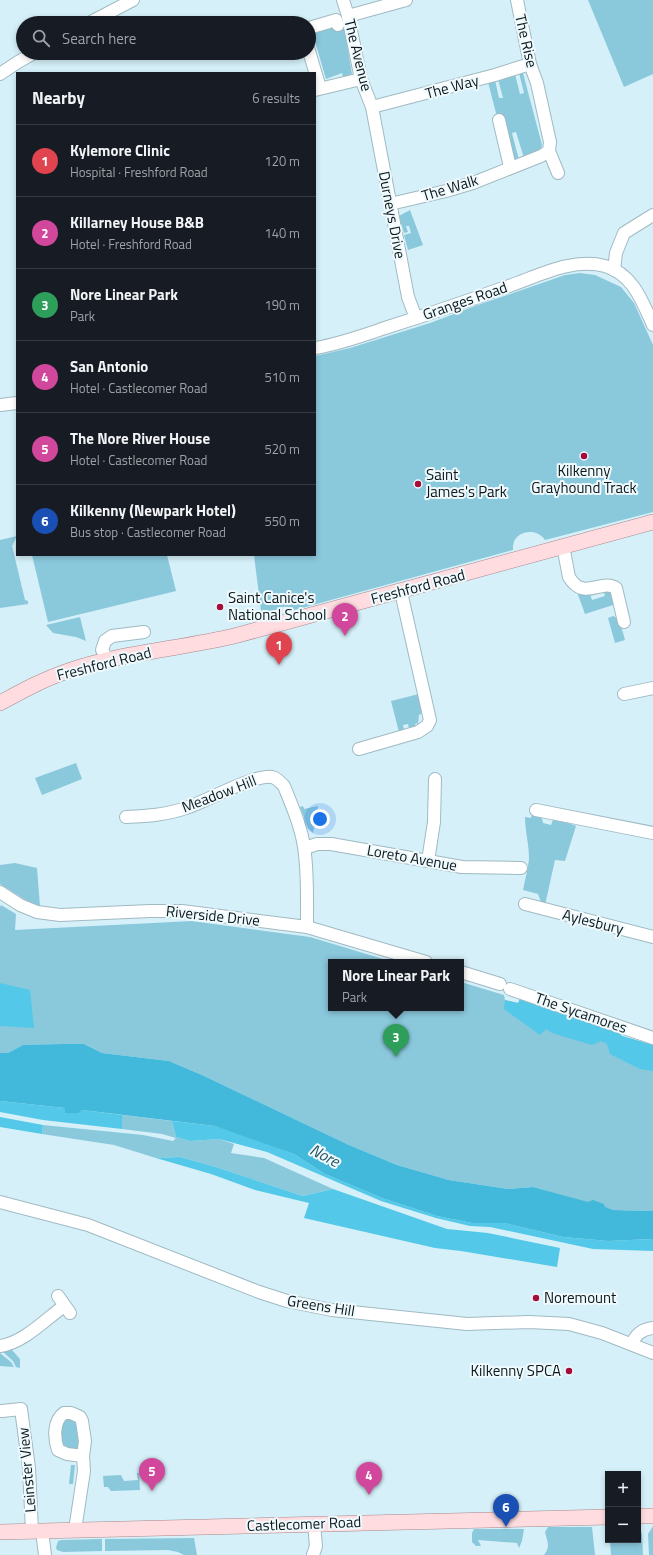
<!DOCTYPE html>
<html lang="en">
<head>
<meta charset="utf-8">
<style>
	:root { --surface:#171b24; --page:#242831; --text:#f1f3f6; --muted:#9ea1a6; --line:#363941; --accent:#cf8ba1 }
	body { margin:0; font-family:"Titillium Web",sans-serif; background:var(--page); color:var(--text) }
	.controls { position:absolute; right:12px; bottom:12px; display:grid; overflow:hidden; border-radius:0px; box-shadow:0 2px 6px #0003 }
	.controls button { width:36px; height:36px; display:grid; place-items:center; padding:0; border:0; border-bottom:1px solid var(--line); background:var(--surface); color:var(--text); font:20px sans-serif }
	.you { position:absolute; left:320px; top:819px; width:14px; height:14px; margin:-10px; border:3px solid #fff; border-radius:50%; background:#1a73e8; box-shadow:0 0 0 6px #1a73e833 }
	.badge { display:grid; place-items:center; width:26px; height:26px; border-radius:50%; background:var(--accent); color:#fff; font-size:13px; font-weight:700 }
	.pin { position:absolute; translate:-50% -33px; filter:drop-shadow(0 1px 2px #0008) }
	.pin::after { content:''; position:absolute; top:21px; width:14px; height:12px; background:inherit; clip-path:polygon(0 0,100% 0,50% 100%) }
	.popup { position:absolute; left:328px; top:959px; width:136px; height:52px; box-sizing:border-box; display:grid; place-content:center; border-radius:0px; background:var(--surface); filter:drop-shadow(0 1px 3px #0005); font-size:13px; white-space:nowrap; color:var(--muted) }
	.popup b { font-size:15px; color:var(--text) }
	.popup::after { content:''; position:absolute; left:50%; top:100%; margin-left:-8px; border:8px solid transparent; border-top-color:var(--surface) }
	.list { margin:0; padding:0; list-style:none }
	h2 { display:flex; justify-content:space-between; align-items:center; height:52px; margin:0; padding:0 16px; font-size:17px }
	h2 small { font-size:13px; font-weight:400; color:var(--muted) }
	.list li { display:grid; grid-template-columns:26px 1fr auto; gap:12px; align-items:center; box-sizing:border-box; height:72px; padding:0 16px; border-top:1px solid var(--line) }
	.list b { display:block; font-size:15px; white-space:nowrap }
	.list p { margin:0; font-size:13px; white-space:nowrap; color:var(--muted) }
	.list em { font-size:13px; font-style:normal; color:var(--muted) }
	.icon { flex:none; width:22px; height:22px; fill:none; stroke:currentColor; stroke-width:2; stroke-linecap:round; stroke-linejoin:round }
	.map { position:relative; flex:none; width:653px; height:1555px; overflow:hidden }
	.search { position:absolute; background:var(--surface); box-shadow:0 2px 6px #0003; left:16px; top:16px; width:300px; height:44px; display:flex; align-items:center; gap:10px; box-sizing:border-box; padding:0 14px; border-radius:22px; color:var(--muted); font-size:15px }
	.panel { position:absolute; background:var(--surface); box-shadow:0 2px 6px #0003; left:16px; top:72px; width:300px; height:484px; border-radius:0px }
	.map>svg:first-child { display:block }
</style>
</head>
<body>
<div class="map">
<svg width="653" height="1555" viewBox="0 0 653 1555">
	<rect width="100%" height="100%" fill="#d5f0f9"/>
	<g fill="#8ac8dc">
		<path d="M588 0H653V74L624 87Z"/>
		<path d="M332 26 334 30 344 27 352 74 343 77 342 73 326 79 312 31Z"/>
		<path d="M519 73H523L542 145 540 150 524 158 516 132 512 133 519 160 515 161 502 116 497 117 488 82 495 80 499 98H503L498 79 515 74 520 94 524 93Z"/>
		<path d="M410 210 423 245 408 250 404 235 411 233 409 226H406L408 232 404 233 399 216Z"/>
		<path d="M580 273 595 275 621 287 634 303 653 345V512L545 540C536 526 511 531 513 550L291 611 288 607C281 606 275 608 272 616L262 619 254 555H315V356L350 348 430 323 475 306 565 275Z"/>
		<path d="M17 536 12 546 25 600 28 601V604L0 608V540Z"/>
		<path d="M32 555H167L176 591 48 622Z"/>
		<path d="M603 590 612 591 615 602 613 605 585 614 577 592 590 594 592 600 605 596Z"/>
		<path d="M613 616 619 619 625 640 615 643 608 618Z"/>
		<path d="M80 617 86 641 76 637 53 633 46 625Z"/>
		<path d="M419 694 424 712 419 715 418 724 416 723 415 725 417 726 409 728 408 724 403 725 404 730 399 732 391 701Z"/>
		<path d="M76 763 82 779 42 795 35 778Z"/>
		<path d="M303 806 304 809 318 806 313 833 308 828 300 807Z"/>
		<path d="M532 814C539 815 542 816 543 823L551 825 553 820 556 818 576 826 565 861 555 860 545 905 541 902 538 894 523 890C525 880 528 869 529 859 529 844 525 831 525 817L531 818Z"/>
		<path d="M15 863 37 868 40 906 27 901 0 884V865Z"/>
		<path d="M1 905 16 914 15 930 192 921 310 937 393 962H331V1008H461V982L504 995 505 1000 518 1003 521 997 616 1029 622 1036 653 1045V1211L613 1210 533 1187 508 1189 449 1180 397 1165 349 1145 202 1075 169 1061 102 1053 84 1044 23 1045 8 1053H0V907Z"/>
		<path d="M122 1115 172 1121 176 1137 190 1141 219 1139 234 1144 231 1153 264 1158 333 1189 303 1196 216 1167 180 1157 156 1158 114 1145 42 1134 43 1125 143 1135 173 1141 176 1138 162 1134 122 1129Z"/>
		<path d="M12 1350 20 1359V1368L16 1367 13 1361 2 1351Z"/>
		<path d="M0 1353 11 1362 14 1367 0 1366Z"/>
		<path d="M64 1417 77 1419C80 1434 89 1452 65 1450 57 1438 57 1430 64 1417Z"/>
		<path d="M71 1465H75L73 1484H69Z"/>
		<path d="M137 1473H139L140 1490 111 1491 108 1487H104L103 1476 121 1475 124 1481 138 1480Z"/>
		<path d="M653 1526V1555H649L648 1534Z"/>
		<path d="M548 1527H592L595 1555H544C551 1547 547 1541 545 1532Z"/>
		<path d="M638 1527 642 1534 643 1555H611L610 1540H638Z"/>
		<path d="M474 1529H524L522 1541 519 1548 517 1543 478 1540 481 1546H476L472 1542V1533Z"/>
		<path d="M194 1538 197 1555H184L178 1552 168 1550 105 1551V1539Z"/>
		<path d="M102 1539V1551L63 1552 57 1550 56 1548 58 1541 62 1540Z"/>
	</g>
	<g fill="#53c8e8">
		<path d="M0 983 30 990 34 1028 0 1026Z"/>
		<path d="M521 997 616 1029 622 1036 653 1045V1071L640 1069 610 1054 607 1044 601 1041 592 1045 552 1033 546 1029 540 1035 504 1009 505 1000 518 1003Z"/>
		<path d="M0 1101 65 1108V1113L82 1110 122 1115V1129L43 1120 0 1112Z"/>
		<path d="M0 1117 43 1125 42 1134 0 1127Z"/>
		<path d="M172 1121 215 1126 245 1135 294 1154 325 1174 382 1198 437 1216 472 1223H504L563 1237 608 1241 653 1239V1251L593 1249 490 1227 470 1226 436 1218 381 1201 267 1152 219 1139 190 1141 176 1137Z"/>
		<path d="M180 1157 216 1167 303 1196 333 1189 447 1229 488 1233 560 1248 557 1267 461 1251 435 1248 304 1218 309 1203 255 1190 211 1174 156 1158Z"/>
	</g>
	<path fill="#42b9da" d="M63 1044H84L102 1053 169 1061 202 1075 349 1145 397 1165 449 1180 508 1189 533 1187 588 1202 593 1200 604 1204 605 1207 613 1210 653 1211V1239L608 1241 563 1237 504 1223H472L437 1216 382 1198 325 1174 294 1154 215 1126 82 1110 78 1113H65V1108L0 1101V1053H8L23 1045Z"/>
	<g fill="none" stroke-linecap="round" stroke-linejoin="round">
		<g stroke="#a0bac3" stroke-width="14">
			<g id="minor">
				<path d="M343 0 348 16 361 79 372 107 408 297 416 318"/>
				<path d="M517 0 530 64 537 83 550 142 549 151 558 173"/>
				<path d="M348 16 406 0"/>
				<path d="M89 23 133 0"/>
				<path d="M309 28 336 20 338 25"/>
				<path d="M309 51 320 88"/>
				<path d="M0 74 18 62 34 53"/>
				<path d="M315 90 361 79"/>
				<path d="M372 107 495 75 530 64"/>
				<path d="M499 120 510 167"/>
				<path d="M390 204 446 191 473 183 541 156 549 151"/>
				<path d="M614 270 616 253 624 233 653 215"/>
				<path d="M315 348C340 344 364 335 388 327 426 315 465 302 503 288 535 278 570 257 605 266 633 274 642 301 653 325"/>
				<path d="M0 405 17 403"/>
				<path d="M563 546 569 577C584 602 601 578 616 588L624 622"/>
				<path d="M108 661 102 650 105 641 112 636 144 632"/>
				<path d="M624 694 653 688"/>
				<path d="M359 749 418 732 427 726 430 720 401 592"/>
				<path d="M536 810 653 833"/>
				<path d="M126 817C147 816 166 815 186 808 205 802 254 774 272 777 277 778 280 782 284 786 292 806 301 826 304 847 308 871 307 902 307 927"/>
				<path d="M305 848 317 844H331L462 867 521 868"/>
				<path d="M428 861 434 822 435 779"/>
				<path d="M0 892 20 905 37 912 60 915 150 911H182L307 927 426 962"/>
				<path d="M525 904 653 937"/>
				<path d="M461 972 500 984"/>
				<path d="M510 989 653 1038"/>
				<path d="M0 1202 88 1225 259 1292 287 1301 332 1310 467 1324 529 1322 569 1324 602 1333 653 1353"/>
				<path d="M58 1296 70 1313"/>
				<path d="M632 1344C636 1334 642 1329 653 1328"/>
				<path d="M0 1346C23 1343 45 1320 64 1306"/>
				<path d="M2 1411 21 1409 29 1468 32 1531"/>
				<path d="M75 1530 84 1471 83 1456 85 1441 82 1421 80 1417 71 1413H64C53 1421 54 1438 58 1450L67 1454 83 1456"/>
				<path d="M42 1531 45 1555"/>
				<path d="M313 1555 316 1546 314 1524"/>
			</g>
		</g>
		<g stroke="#a9888c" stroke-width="16">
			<g id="major">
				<path d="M0 703C22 691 44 679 68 671 123 652 182 649 238 635 377 598 514 559 653 522"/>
				<path d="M638 1516H653"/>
				<path d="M0 1532 608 1517"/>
			</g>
		</g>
		<use href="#minor" stroke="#fff" stroke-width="12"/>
		<use href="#major" stroke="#fedcdf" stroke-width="15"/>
	</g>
	<g fill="#a60c3a" stroke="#effafe" stroke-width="1.5">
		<circle cx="584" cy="456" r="4"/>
		<circle cx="418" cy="484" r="4"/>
		<circle cx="220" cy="607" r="4"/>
		<circle cx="536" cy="1298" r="4"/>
		<circle cx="569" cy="1371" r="4"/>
	</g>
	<g text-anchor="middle" stroke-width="4" stroke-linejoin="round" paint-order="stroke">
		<g font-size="15" fill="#0d171a" stroke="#effafe">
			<text transform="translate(526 41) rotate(77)" y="5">The Rise</text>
			<text transform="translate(358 55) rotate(76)" y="5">The Avenue</text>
			<text transform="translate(452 87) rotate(-15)" y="5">The Way</text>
			<text transform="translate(450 188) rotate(-17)" y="5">The Walk</text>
			<text transform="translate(392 215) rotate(79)" y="5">Durneys Drive</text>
			<text transform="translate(465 301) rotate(-19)" y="5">Granges Road</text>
			<text transform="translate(418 587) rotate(-15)" y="5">Freshford Road</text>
			<text transform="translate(104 664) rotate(-14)" y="5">Freshford Road</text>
			<text transform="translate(219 794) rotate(-21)" y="5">Meadow Hill</text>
			<text transform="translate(412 858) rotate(10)" y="5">Loreto Avenue</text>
			<text transform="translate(213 916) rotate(6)" y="5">Riverside Drive</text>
			<text transform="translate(593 922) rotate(14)" y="5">Aylesbury</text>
			<text transform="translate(581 1013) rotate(19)" y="5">The Sycamores</text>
			<text transform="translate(321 1306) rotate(9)" y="5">Greens Hill</text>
			<text transform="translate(27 1470) rotate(-95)" y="5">Leinster View</text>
			<text transform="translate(304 1524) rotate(-2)" y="5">Castlecomer Road</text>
		</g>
		<g font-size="15" fill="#0d171a" stroke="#effafe" text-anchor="start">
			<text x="584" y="476" text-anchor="middle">Kilkenny<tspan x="584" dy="17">Grayhound Track</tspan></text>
			<text x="426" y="480">Saint<tspan x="426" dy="17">James's Park</tspan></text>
			<text x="228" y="603">Saint Canice's<tspan x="228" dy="17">National School</tspan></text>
			<text x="544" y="1303">Noremount</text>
			<text x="561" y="1376" text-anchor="end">Kilkenny SPCA</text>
		</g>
		<g font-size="16" font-style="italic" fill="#1f505e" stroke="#effafe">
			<text transform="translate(325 1155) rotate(28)" y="6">Nore</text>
		</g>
	</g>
</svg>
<div class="controls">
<button>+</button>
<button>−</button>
</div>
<div class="you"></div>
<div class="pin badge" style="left:279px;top:665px;background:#e0444e">1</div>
<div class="pin badge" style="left:345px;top:636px;background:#d1479c">2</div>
<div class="pin badge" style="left:396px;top:1057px;background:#2e9e5b">3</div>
<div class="popup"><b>Nore Linear Park</b>Park</div>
<div class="pin badge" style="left:369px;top:1495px;background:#d1479c">4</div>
<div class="pin badge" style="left:152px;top:1491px;background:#d1479c">5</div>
<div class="pin badge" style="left:506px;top:1527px;background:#1a4fb4">6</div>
<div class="search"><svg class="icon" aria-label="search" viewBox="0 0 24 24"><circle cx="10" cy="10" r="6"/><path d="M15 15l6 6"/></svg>Search here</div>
<section class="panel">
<h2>Nearby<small>6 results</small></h2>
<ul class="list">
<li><span class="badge" style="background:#e0444e">1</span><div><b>Kylemore Clinic</b><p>Hospital · Freshford Road</p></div><em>120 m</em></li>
<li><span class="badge" style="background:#d1479c">2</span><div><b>Killarney House B&amp;B</b><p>Hotel · Freshford Road</p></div><em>140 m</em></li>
<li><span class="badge" style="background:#2e9e5b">3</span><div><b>Nore Linear Park</b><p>Park</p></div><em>190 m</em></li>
<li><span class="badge" style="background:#d1479c">4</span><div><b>San Antonio</b><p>Hotel · Castlecomer Road</p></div><em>510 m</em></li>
<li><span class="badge" style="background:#d1479c">5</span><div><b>The Nore River House</b><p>Hotel · Castlecomer Road</p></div><em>520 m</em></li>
<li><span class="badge" style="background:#1a4fb4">6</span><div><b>Kilkenny (Newpark Hotel)</b><p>Bus stop · Castlecomer Road</p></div><em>550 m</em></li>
</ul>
</section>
</div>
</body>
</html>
